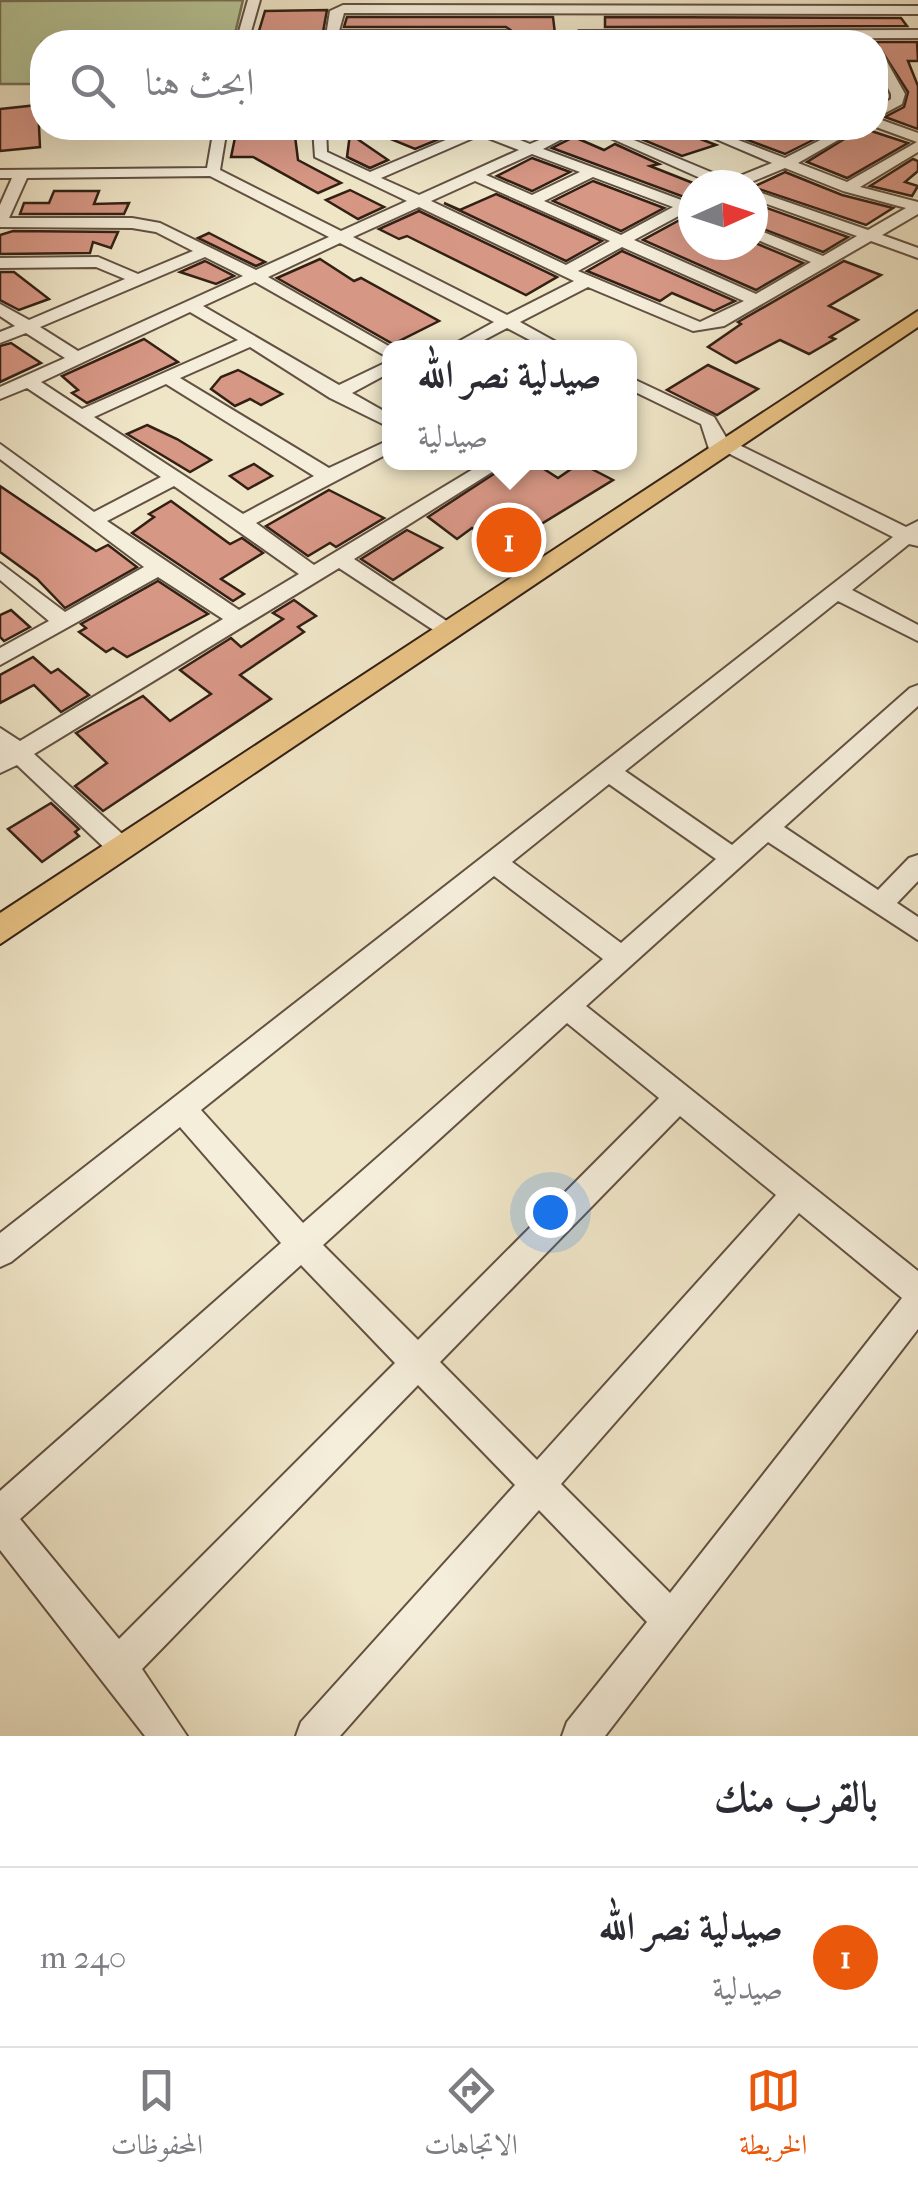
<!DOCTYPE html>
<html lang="ar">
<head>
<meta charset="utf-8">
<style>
	:root { --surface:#fff; --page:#f2f2f3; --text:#2b2b33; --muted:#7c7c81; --line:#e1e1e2; --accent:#ea580c }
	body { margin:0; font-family:"IM FELL French Canon",Amiri,serif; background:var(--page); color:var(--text); direction:rtl }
	.compass { position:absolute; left:678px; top:170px; width:90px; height:90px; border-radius:50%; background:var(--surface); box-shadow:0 10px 40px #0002; rotate:87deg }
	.you { position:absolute; left:550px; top:1212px; width:35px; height:35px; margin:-25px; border:8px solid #fff; border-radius:50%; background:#1a73e8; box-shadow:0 0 0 15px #1a73e833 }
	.badge { display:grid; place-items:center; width:65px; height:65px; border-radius:50%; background:var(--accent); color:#fff; font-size:32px; font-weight:700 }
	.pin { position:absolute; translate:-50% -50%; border:5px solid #fff; box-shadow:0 2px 10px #0006 }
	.popup { position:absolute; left:382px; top:340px; width:255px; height:130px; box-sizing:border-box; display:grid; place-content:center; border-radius:20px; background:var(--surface); filter:drop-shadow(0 2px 8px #0005); font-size:32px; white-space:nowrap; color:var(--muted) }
	.popup b { font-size:38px; color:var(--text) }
	.popup::after { content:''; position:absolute; left:50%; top:100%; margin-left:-20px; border:20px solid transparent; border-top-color:var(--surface) }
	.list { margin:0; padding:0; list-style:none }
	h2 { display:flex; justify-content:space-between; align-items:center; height:130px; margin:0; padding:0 40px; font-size:42px }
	h2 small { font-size:32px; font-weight:400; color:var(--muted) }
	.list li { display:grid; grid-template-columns:65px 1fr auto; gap:30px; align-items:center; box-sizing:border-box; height:180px; padding:0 40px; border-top:2px solid var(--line) }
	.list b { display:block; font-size:38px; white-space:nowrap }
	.list p { margin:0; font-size:32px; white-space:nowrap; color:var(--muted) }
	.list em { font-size:32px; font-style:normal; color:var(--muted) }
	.icon { flex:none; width:55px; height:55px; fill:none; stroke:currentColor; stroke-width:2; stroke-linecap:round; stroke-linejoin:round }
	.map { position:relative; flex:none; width:918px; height:1736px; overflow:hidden; direction:ltr }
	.search { position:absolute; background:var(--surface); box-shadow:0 10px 40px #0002; left:30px; right:30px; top:30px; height:110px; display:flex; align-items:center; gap:25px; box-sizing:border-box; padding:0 35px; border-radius:40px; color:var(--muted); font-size:38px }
	.sheet { height:310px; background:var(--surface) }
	nav { display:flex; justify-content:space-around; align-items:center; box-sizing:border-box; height:140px; border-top:2px solid var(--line); background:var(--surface); font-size:28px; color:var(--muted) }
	nav a { display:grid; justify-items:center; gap:5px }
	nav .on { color:var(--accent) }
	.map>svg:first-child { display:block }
</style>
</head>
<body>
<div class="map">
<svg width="918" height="1736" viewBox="0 0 918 1736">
	<rect width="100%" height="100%" fill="#efe5c7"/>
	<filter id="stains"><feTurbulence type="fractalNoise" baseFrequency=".002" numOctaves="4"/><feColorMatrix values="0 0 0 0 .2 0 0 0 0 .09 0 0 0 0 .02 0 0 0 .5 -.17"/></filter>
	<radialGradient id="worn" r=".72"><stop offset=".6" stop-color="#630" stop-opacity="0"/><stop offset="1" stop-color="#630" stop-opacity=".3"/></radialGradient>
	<path fill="#b8c597" stroke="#767256" stroke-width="2.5" d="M243 0 233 42H42V84H0V1Z"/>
	<g fill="#d79785" stroke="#332015" stroke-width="2.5">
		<path d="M327 10 323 32H276L256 41 265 11Z"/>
		<path d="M347 17H553L556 42H507L516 34 506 27H344Z"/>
		<path d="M605 17 901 18 907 26 605 27Z"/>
		<path d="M664 42H917L918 61H908L918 86V129L885 117 904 107 908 92 876 42Z"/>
		<path d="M38 105 40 147 0 151V109Z"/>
		<path d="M237 128H294L298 160 341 183 318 193 253 157H231Z"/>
		<path d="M364 128H466L415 149Z"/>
		<path d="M652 128H672L716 145 682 156 634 136Z"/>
		<path d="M716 128H837L785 154Z"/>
		<path d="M862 128 908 143 847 178 807 162Z"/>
		<path d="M350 134 388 160 370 168 347 157Z"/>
		<path d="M574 137 604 150 615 144 659 164 650 166 698 185H693V195L684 197 552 148Z"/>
		<path d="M532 158 570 172 532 191 497 176Z"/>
		<path d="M913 159 918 161V171L905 182 918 186 912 196 870 186Z"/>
		<path d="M785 172 842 195 893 208 866 225 753 187Z"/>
		<path d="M593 181 664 208 621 231 553 201Z"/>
		<path d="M350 190 384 207 358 219 326 200Z"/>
		<path d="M54 191H99L94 204 129 203 124 214H20L24 203H49Z"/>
		<path d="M496 194 602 241 566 261 444 203 460 210Z"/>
		<path d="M753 203 848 237 823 252 753 225Z"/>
		<path d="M419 211 557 277 526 295 407 236 399 239 379 229Z"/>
		<path d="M687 216 693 217V245L753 242 803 263 756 290 643 240Z"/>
		<path d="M13 231 118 232 111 248 93 242 90 253 0 254V235Z"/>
		<path d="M209 233 265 262 256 266 198 238Z"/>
		<path d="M622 251 735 301 714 311 672 293 660 301 587 271Z"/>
		<path d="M320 259 354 281 361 278 439 321 393 344 277 278Z"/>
		<path d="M205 261 234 276 216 284 180 272Z"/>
		<path d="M844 261 881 275 829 306 858 320 830 337 835 339 809 354 780 340 736 363 708 347 741 324 738 322Z"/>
		<path d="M0 272H14L49 299 19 310 0 300Z"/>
		<path d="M144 339 178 362 87 403 72 393 78 390 62 376Z"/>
		<path d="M11 343 41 363 0 382V346Z"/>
		<path d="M708 365 758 389 717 415 667 390Z"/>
		<path d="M238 370 244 373 282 394 261 405 250 399 235 406 211 389 221 377Z"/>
		<path d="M147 425 177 439 211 460 190 472 127 434Z"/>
		<path d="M512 462H533L558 478 580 463 613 480 530 531 534 533 509 550 472 528 457 539 428 517Z"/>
		<path d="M254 464 272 476 248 489 230 476Z"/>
		<path d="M0 486 96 551 108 545 137 567 65 608 37 579 0 552Z"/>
		<path d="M329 490 384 518 336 547 330 543 308 556 266 526Z"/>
		<path d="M171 501 230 544 242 538 263 553 221 579 244 594 233 601 132 533 154 517 149 514Z"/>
		<path d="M407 530 442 548 393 580 361 559Z"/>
		<path d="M158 581 208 614 127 657 113 648 106 652 79 632 86 628 81 624Z"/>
		<path d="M294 600 316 616 298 627 304 632 240 675 271 699 103 811 75 786 107 763 76 733 143 696 170 721 211 694 180 670 231 638 241 647 283 619 273 613Z"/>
		<path d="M11 610 30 627 4 641 0 637V615Z"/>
		<path d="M33 657 51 673 58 669 89 695 61 712 34 685 0 703V675Z"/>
		<path d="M51 803 79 829 75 832 79 836 42 862 8 829Z"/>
	</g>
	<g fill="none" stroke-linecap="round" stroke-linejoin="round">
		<g stroke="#625142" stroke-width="4">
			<g id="minor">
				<path d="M248 0H260L248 42H236Z"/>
				<path d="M343 5 918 6V14L344 13 339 31H506L512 35 506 39H338L337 42H325L330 11Z"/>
				<path d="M918 30V38L579 39 573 35 579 31Z"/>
				<path d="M876 49 882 53 905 94 902 104 876 118 918 133V152L860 187 918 202V214L882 235 918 248V258L871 241 724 326 693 331 588 287 520 322 567 348H545L507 328 469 348H447L494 322 340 243 268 277 392 348 389 358 255 282 203 306 339 385 389 361V373L352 393 389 414V427L330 398 250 347 180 378 329 468 389 440V453L256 523 314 565 485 462H508L354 559 460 630 449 637 441 635 339 568 34 754 130 841 133 848 121 857 112 855 17 765 0 773V728L20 741 223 619 158 577 0 665V648L49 621 0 580V563L65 612 144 567 0 459V444L94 512 161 477 27 388 0 399V387L65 358 26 333 0 343V332L15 326 0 316V304L29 320 125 279 96 267 0 268V258L98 257 138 274 193 251 156 232 132 228 0 227V205L12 178H0V170L207 168 214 128H227L220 170 341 231 407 201 315 157 313 128H326L327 152 370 172 474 128H490L530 144 567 128H583L543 149 684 201 693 198V213L686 212 634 240 756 294 811 262 753 238V228L823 256 857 236 753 199V190L868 230 906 208 843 191 785 168 744 185H716L588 128H605L730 180 772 163 690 128H707L785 158 844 128H859L798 163 847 182 917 142 876 127V109L891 99V94L876 64ZM480 135 519 150 419 195 381 178ZM532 154 580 172 532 195 486 175ZM210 176 329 237 256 270 160 223 132 218H9L27 178ZM593 177 673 207 621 235 544 201ZM475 181 610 241 566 265 431 201ZM419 207 574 281 507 315 353 237ZM622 247 744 301 700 322 578 271ZM205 257 243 276 78 351 40 327ZM190 312 238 340 82 409 41 382ZM166 384 314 476 243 514 94 417ZM174 486 299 574 239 610 107 521Z"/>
				<path d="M629 377 714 417 727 439 906 527 918 521V546L909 544 852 590 918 625V641L838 601 625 771 732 845 910 688 918 685V706L784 827 878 890 909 858 918 855V881L897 903 918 917V940L768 842 586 1006 918 1271V1329L605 1736H562L567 1722 647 1622 539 1510 340 1736H296L301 1722 515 1485 418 1385 142 1669 187 1736H145L0 1550V1491L281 1243 180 1127 11 1262 0 1267V1233L893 537 724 451 710 452 701 424 629 389ZM609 784 716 859 621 943 512 862ZM494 876 603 959 303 1223 201 1110ZM567 1023 659 1098 418 1340 323 1245ZM680 1116 776 1195 537 1460 440 1362ZM799 1213 902 1298 670 1593 561 1484ZM301 1265 395 1363 119 1639 20 1519Z"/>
			</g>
		</g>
		<g stroke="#332015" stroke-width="4">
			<path id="major" d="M918 311V327L0 944V913Z"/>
		</g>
		<use href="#minor" fill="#f5eedb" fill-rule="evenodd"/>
		<use href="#major" fill="#e8c284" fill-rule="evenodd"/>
	</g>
	<rect width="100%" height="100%" filter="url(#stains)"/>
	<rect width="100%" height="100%" fill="url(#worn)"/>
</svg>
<svg class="compass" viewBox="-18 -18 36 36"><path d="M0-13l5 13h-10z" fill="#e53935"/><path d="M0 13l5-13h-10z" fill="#7c7c81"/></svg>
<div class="you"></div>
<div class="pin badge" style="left:509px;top:540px">1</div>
<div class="popup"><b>صيدلية نصر الله</b>صيدلية</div>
<div class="search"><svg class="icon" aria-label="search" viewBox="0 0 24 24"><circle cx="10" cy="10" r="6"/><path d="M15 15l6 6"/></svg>ابحث هنا</div>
</div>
<section class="sheet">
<h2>بالقرب منك<small></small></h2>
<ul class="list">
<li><span class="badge">1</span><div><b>صيدلية نصر الله</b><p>صيدلية</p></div><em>240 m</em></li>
</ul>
</section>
<nav>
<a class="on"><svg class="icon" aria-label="map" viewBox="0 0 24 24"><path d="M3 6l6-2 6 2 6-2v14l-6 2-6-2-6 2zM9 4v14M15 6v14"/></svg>الخريطة</a>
<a><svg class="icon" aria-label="directions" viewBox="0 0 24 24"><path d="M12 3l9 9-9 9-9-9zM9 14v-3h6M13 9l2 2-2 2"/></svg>الاتجاهات</a>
<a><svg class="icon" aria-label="saved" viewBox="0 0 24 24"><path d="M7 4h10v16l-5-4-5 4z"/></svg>المحفوظات</a>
</nav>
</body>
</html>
